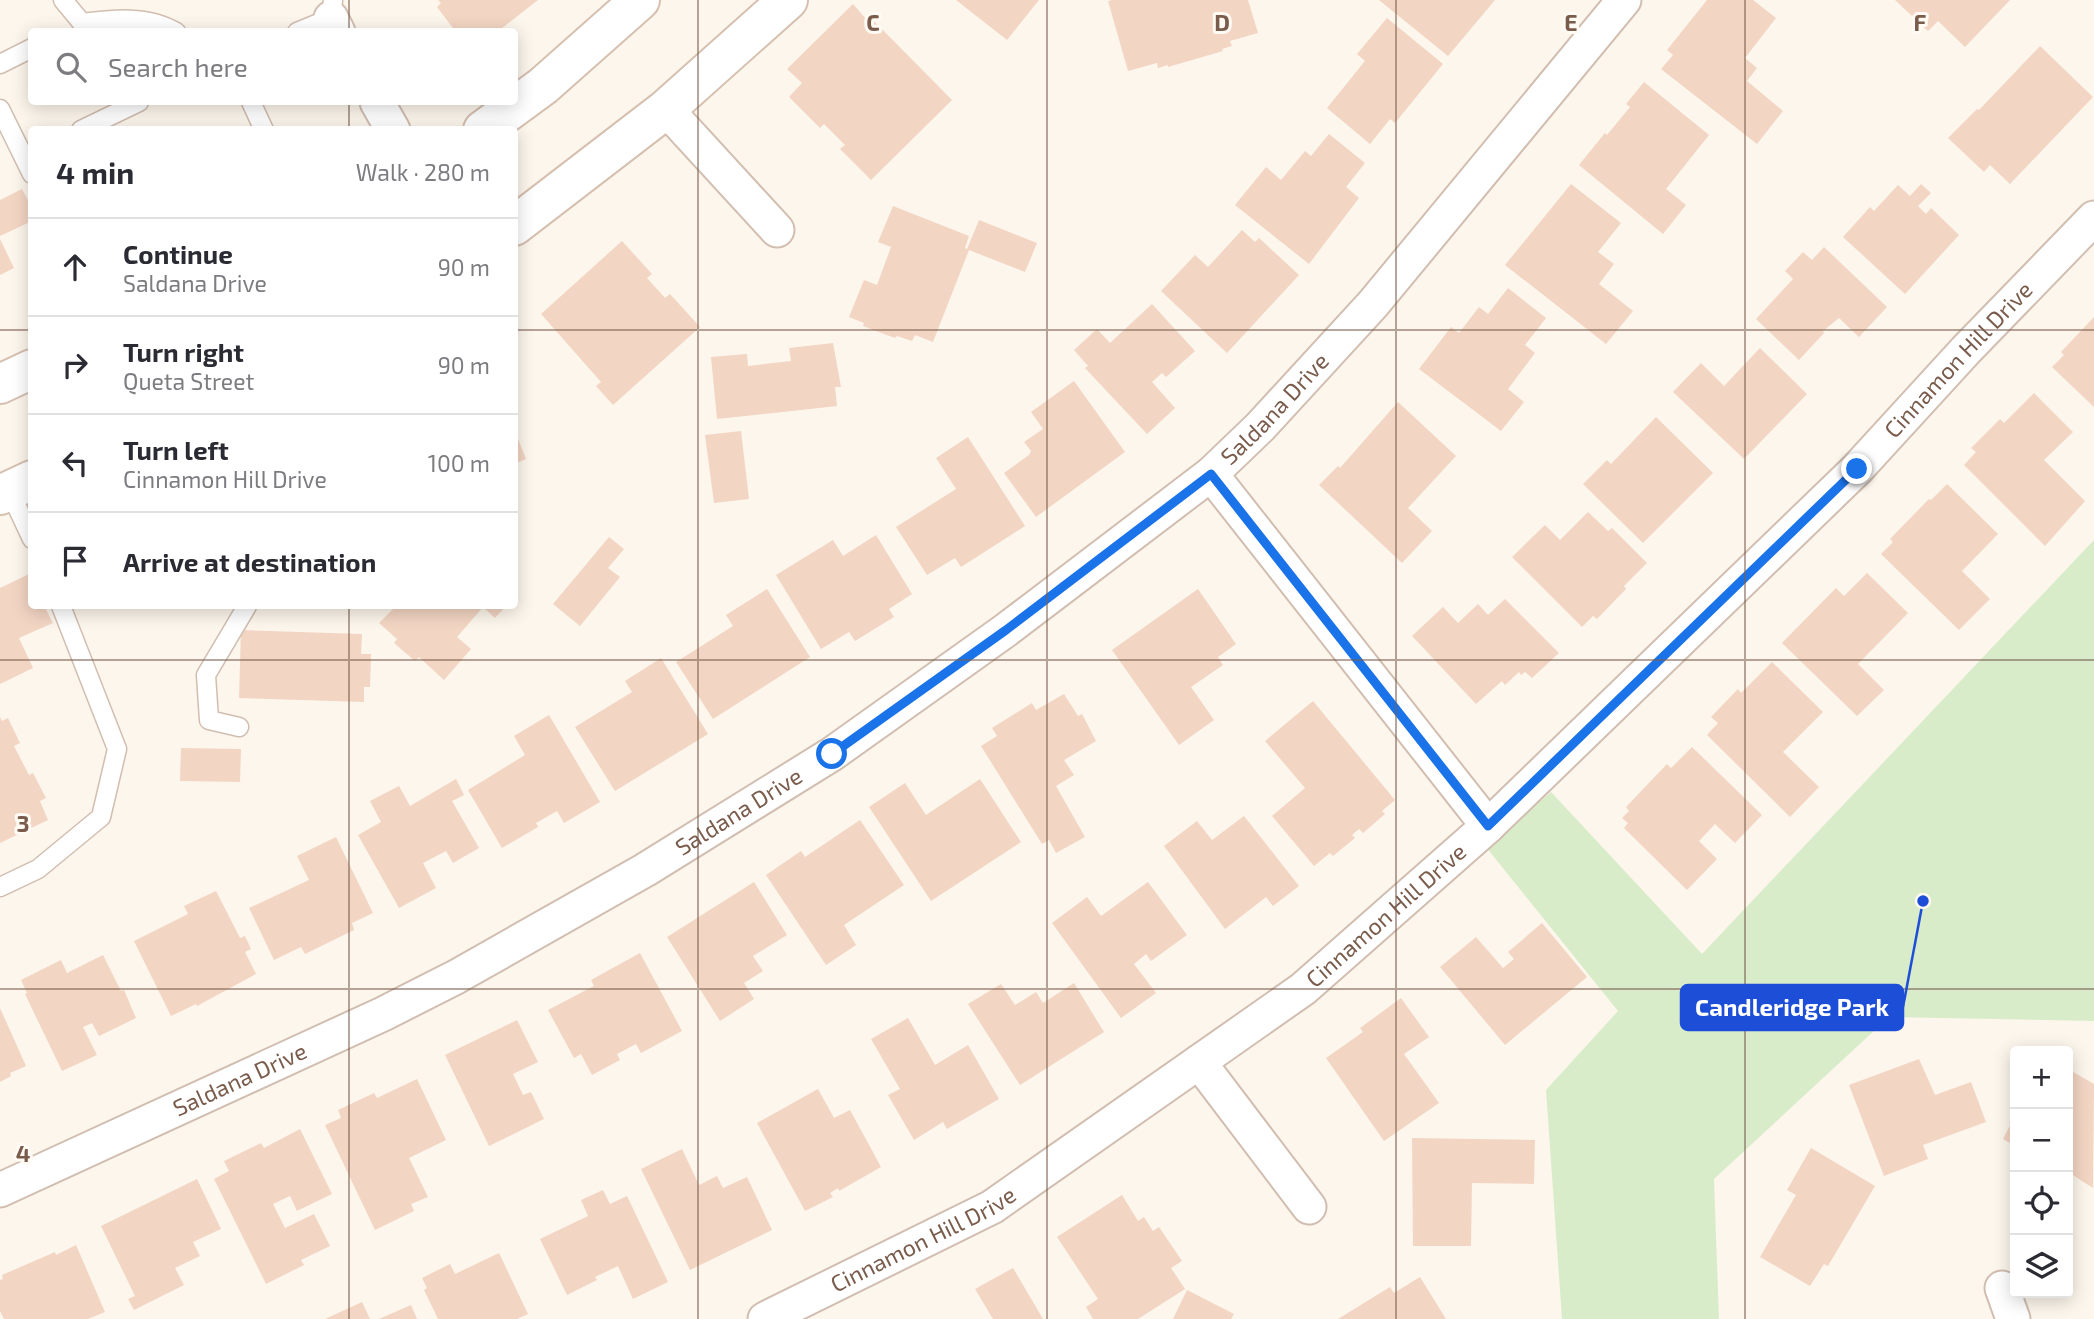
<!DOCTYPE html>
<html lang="en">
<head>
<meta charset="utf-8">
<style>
	:root { --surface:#fff; --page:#f2f2f3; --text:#2b2b33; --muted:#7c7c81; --line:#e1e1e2 }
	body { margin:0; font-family:"Exo 2",sans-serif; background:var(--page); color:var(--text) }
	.controls { position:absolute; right:21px; bottom:21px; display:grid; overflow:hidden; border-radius:7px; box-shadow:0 4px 18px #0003 }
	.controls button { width:63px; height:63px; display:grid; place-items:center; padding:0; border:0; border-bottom:2px solid var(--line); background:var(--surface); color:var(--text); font:35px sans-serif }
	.stop { position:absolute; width:21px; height:21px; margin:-16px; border:5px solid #1a73e8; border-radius:50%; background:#fff }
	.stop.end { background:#1a73e8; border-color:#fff; box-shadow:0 2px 7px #0008 }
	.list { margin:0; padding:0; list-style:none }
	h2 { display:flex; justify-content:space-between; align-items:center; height:91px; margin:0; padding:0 28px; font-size:30px }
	h2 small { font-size:23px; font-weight:400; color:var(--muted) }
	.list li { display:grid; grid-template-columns:46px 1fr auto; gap:21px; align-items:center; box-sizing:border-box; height:98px; padding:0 28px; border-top:2px solid var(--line) }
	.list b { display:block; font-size:26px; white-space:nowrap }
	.list p { margin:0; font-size:23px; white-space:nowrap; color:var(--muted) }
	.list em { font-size:23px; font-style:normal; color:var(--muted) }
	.icon { flex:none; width:38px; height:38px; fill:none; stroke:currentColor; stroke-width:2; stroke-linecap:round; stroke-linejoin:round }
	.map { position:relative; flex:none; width:2094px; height:1319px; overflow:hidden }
	.search { position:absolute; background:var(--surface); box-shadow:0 4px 18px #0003; left:28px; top:28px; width:490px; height:77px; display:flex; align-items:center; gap:18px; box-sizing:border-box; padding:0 24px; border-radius:7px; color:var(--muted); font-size:26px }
	.panel { position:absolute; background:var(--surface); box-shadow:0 4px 18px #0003; left:28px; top:126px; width:490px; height:483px; border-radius:7px }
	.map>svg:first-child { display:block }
</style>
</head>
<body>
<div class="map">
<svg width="2094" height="1319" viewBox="0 0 2094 1319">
	<rect width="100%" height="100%" fill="#fdf6ec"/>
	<path fill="#d8ecc9" d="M2094 540V1021L1889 1017 1714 1179 1719 1319H1562L1546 1090 1618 1011 1486 847 1551 792 1702 954Z"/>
	<g fill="#f3d5c3">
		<path d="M438 0H538L497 32H456L437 7 441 3Z"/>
		<path d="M956 0H1039L1007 40Z"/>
		<path d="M1112 0H1248L1258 33 1230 41 1232 46 1222 49 1223 51 1168 67V65L1158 68 1157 63 1128 71 1108 1Z"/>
		<path d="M1379 0H1495L1448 56Z"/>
		<path d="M1707 0H1753L1776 18 1745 58 1757 68 1747 81 1783 111 1757 144 1661 69 1673 55 1667 50Z"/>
		<path d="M1895 0H2010L1965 47 1938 21 1928 31Z"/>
		<path d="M853 4 865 18 868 15 952 100 871 180 840 149 845 145 824 124 820 128 789 97 802 83 787 69Z"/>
		<path d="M1387 18 1443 64 1395 123 1390 119 1370 144 1327 108 1365 61 1357 54Z"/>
		<path d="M2040 46 2093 97 2010 184 1990 165 1984 172 1948 138 1977 109 1979 110Z"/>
		<path d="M1644 82 1709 135 1666 189 1686 205 1663 234 1579 165 1605 133 1607 135 1630 107 1626 104Z"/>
		<path d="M1329 134 1365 163 1346 187 1359 198 1309 264 1235 205 1266 167 1281 180 1305 151 1311 156Z"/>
		<path d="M1571 184 1621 223 1598 252 1614 264 1599 284 1633 311 1606 344 1505 265Z"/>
		<path d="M1921 184 1931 193 1918 206 1926 214 1931 208 1959 235 1905 294 1843 237 1870 207 1874 211 1898 185 1910 196Z"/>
		<path d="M22 189 32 208V221L0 236V200Z"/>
		<path d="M893 206 969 236 965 248 967 249 979 220 1037 243 1025 272 969 250 933 342 915 335 912 341 897 336 895 338 863 326 864 323 849 317 864 280 877 285 891 247 878 242Z"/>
		<path d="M1242 230 1255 242 1259 238 1299 275 1227 353 1161 291 1195 255 1208 267Z"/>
		<path d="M0 239 14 268 0 275Z"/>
		<path d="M622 241 652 274 647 278 665 298 670 294 700 327 613 405 596 386 601 382 541 314Z"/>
		<path d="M1824 247 1887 307 1859 337 1839 318 1823 331 1824 333 1799 360 1756 319 1793 279 1785 271 1803 252 1812 260Z"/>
		<path d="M1508 288 1546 318 1525 345 1535 353 1508 389 1524 402 1501 431 1419 369 1451 327 1459 333 1479 307 1488 314Z"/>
		<path d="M1152 304 1195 351 1166 377 1162 373 1152 382 1175 408 1147 434 1085 368 1088 366 1074 350 1097 329 1110 343Z"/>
		<path d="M2094 317V407L2052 367 2064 355 2061 352Z"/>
		<path d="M833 343 841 387H835L837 406 717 419 711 357 747 354 748 366 791 361 789 348Z"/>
		<path d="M1760 348 1807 394 1744 459 1673 392 1701 363 1724 386Z"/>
		<path d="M1074 381 1125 452 1036 517 1004 473 1029 455 1031 451 1024 442 1043 429 1031 412Z"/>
		<path d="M2034 393 2073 432 2044 460 2085 501 2045 546 1964 465 1976 452 1971 448 2000 419 2004 423Z"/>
		<path d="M1398 402 1456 456 1408 508 1432 531 1402 563 1319 485 1338 466 1340 468Z"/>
		<path d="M1656 417 1713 473 1643 543 1583 484 1607 460 1611 464Z"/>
		<path d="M515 431 526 459 514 464V432Z"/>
		<path d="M741 431 749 499 714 503 705 435Z"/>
		<path d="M968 437 1025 526 961 567 955 558 927 575 896 527 956 489 936 458Z"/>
		<path d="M1947 484 1998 534 1962 571 1990 599 1959 630 1881 554 1893 542 1890 539 1929 499 1931 500Z"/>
		<path d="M1588 512 1608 531 1612 528 1647 563 1624 586 1626 589 1597 619 1593 616 1582 627 1512 557 1545 525 1560 540Z"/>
		<path d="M876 535 912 594 889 609 894 617 855 641 849 632 821 649 776 575 833 540 843 556Z"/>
		<path d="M609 537 624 549 608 568 620 577 580 626 553 604Z"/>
		<path d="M1867 573 1908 613 1858 664 1884 690 1857 716 1782 643 1836 588 1844 596Z"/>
		<path d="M29 574 32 579V606H44L53 623 19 638 33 668 0 684V588Z"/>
		<path d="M767 589 810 657 713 719 676 662 733 626 726 615Z"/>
		<path d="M1198 589 1236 644 1218 657 1223 665 1191 687 1214 720 1179 745 1112 650Z"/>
		<path d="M1505 599 1559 653 1532 678 1525 672 1521 675 1519 672 1505 685 1502 681 1476 704 1412 636 1443 607 1458 623 1478 604 1488 615Z"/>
		<path d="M396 606H506L495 618 483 607 457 637 471 649 444 680 419 657 415 661 394 643 397 639 379 623Z"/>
		<path d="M241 630 362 634 361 654H371L370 687H364V702L239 698Z"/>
		<path d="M661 658 708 734 615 791 575 727 632 692 625 681Z"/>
		<path d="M1772 662 1823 712 1783 752 1819 787 1790 817 1707 735 1718 723 1711 717 1738 689 1741 693Z"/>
		<path d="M1064 694 1078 716 1082 714 1096 741 1064 760 1074 775 1056 786 1085 837 1056 853 1049 840 1042 844 981 746 997 736 992 728 1032 703 1036 710Z"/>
		<path d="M1313 701 1395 800 1382 811 1385 814 1363 833 1359 829 1352 835 1355 838 1333 856 1330 853 1314 866 1272 816 1305 788 1265 741Z"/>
		<path d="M549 715 600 802 564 823 557 811 536 823 538 827 502 848 468 790 525 755 514 736Z"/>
		<path d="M0 717 2 721 8 718 20 743 14 746 29 775 33 773 46 798 40 801 48 820 0 843Z"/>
		<path d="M1692 747 1762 815 1735 843 1715 824 1699 841 1717 859 1687 890 1624 828 1628 823 1622 818 1629 811 1626 807 1667 764 1671 768Z"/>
		<path d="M181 748 241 749 240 782 180 781Z"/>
		<path d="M456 779 464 795 452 801 479 848 453 863 446 851 423 863 436 888 399 908 358 835 381 822 370 801 399 786 410 806Z"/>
		<path d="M980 779 1021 842 931 901 869 807 905 783 926 815Z"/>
		<path d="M1244 816 1299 886 1273 906 1266 897 1225 929 1164 846 1197 821 1212 840Z"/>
		<path d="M860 820 904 885 844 925 856 945 826 965 766 875 801 851 805 857Z"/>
		<path d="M336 837 373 913 352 923 354 930 305 954 301 947 274 960 249 908 309 880 297 856Z"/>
		<path d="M754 882 787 935 753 956 763 971 744 983 754 999 720 1021 667 937Z"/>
		<path d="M1148 882 1187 935 1151 961 1146 954 1134 964 1156 993 1121 1018 1052 923 1087 897 1101 916Z"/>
		<path d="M216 891 240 938 245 936 251 949 245 952 256 974 197 1006 196 1004 171 1016 134 941 188 914 184 906Z"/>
		<path d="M1542 923 1587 977 1505 1045 1440 967 1476 937 1503 968 1514 959 1508 952Z"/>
		<path d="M640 953 682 1031 641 1053 636 1044 617 1054 620 1060 592 1075 581 1054 574 1058 548 1010 594 986 591 980Z"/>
		<path d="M103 955 121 991 124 990 136 1018 99 1036 92 1023 83 1027 97 1055 62 1071 25 994 27 993 21 980 61 960 67 973Z"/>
		<path d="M1074 983 1104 1032 1020 1085 968 1004 1001 984 1015 1005 1036 992 1043 1003Z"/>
		<path d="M1401 998 1429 1037 1404 1054 1439 1103 1384 1141 1326 1058 1363 1032 1360 1028Z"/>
		<path d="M0 1008 26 1066 10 1073 11 1076 0 1082Z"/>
		<path d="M908 1018 935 1065 968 1045 999 1099 947 1129 943 1122 914 1140 888 1095 900 1089 871 1039Z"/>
		<path d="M517 1020 538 1062 513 1074 523 1095 531 1092 544 1119 489 1146 445 1055Z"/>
		<path d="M1919 1059 1935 1095 1971 1082 1986 1122 1923 1145 1928 1159 1884 1176 1849 1085Z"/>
		<path d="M2068 1069 2094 1084 2093 1188 2068 1172Z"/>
		<path d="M417 1079 446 1140 409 1158 428 1197 411 1204 414 1211 375 1230 325 1125 341 1118 338 1110 374 1093 377 1098Z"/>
		<path d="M818 1089 834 1118 850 1110 881 1167 839 1191 838 1188 830 1193 833 1197 805 1211 757 1123Z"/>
		<path d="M2015 1116V1146L2003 1139Z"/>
		<path d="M300 1129 332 1194 297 1211 290 1196 273 1204 285 1228 314 1214 330 1246 301 1260 304 1265 266 1284 214 1179 229 1171 224 1161 261 1143 264 1148Z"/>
		<path d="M1412 1138 1535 1140 1534 1184 1472 1183 1471 1246H1413Z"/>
		<path d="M1811 1148 1875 1186 1828 1266 1824 1264 1810 1286 1760 1257 1796 1195 1787 1190Z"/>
		<path d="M682 1149 699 1185 717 1176 723 1188 747 1177 772 1230 690 1270 641 1169Z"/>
		<path d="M197 1179 221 1229 193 1242 200 1256 175 1268 184 1285 134 1310 128 1299 135 1296 101 1226Z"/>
		<path d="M603 1190 610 1204 627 1196 668 1282 633 1299 618 1266 595 1277 597 1280 567 1295 540 1239 588 1216 581 1200Z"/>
		<path d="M1122 1195 1138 1221 1144 1217 1153 1231 1159 1227 1182 1261 1171 1268 1185 1289 1138 1319H1093L1086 1307 1098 1299 1057 1237Z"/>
		<path d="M76 1245 105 1312 88 1319H4L0 1311V1280L3 1279 2 1275 55 1252 56 1255Z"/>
		<path d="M499 1253 528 1314 517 1319H438L424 1290 427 1288 422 1278 450 1264 455 1274Z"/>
		<path d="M1013 1268 1043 1319H993L975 1289Z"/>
		<path d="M1420 1277 1446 1319H1338L1390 1287 1394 1293Z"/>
		<path d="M1187 1290 1234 1314 1231 1319H1173Z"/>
		<path d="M362 1302 370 1319H325Z"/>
		<path d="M411 1305 417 1319H379Z"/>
	</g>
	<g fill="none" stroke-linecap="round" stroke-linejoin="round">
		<g stroke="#d1beb0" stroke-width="21">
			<g id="service">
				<path d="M63 0 82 23C113 19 148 15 176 32"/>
				<path d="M297 32 331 18 333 0"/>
				<path d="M0 64 32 48"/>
				<path d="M251 102 264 130"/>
				<path d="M0 109 32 174"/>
				<path d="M81 130 139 102"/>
				<path d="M9 490 32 539"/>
				<path d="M239 727 209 720 206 675 247 606"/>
				<path d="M0 887 38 869 101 817 117 749 61 606"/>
			</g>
		</g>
		<g stroke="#d1beb0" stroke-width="37">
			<g id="minor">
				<path d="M331 18 338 32"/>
				<path d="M377 102 393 130"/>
				<path d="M666 109 777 230"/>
				<path d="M1211 474 1488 826"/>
				<path d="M1199 1062 1309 1207"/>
				<path id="s1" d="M0 1190 383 1014 456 977 645 870 832 754 1006 630 1211 474 1260 427 1373 304 1624 0"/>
				<path d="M2002 1288 2013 1319"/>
				<path id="s2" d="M765 1319 992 1207 1303 989 1488 826 1857 469 1966 350 2094 218"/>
			</g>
		</g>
		<g stroke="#d6c0b0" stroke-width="42">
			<g id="secondary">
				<path d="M483 130 543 86 640 0"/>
				<path d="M514 226 666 109 788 0"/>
				<path d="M0 384 32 369"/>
				<path d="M0 495 32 480"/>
			</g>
		</g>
		<use href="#service" stroke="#fff" stroke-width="18"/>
		<use href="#minor" stroke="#fff" stroke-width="33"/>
		<use href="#secondary" stroke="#fff" stroke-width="38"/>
	</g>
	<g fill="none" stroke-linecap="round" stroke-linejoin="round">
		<path stroke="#1a73e8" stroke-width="9" d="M832 754 1006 630 1211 474 1488 826 1857 469"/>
	</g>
	<path fill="none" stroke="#7a5c4d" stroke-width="2" stroke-opacity="0.55" d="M349 0V32M698 0V1319M1047 0V1319M1396 0V1319M1745 0V1319M349 102V130M0 330H32M514 330H2094M349 606V1319M0 660H2094M0 989H2094"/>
	<g text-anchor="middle" stroke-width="6" stroke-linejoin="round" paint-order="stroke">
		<g font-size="23" fill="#7a5c4d" stroke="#fffaf3">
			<text dy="8" stroke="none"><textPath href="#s2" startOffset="1542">Cinnamon Hill Drive</textPath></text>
			<text dy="8" stroke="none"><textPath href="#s1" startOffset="1503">Saldana Drive</textPath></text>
			<text dy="8" stroke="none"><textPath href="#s1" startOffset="831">Saldana Drive</textPath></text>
			<text dy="8" stroke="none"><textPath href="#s2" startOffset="744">Cinnamon Hill Drive</textPath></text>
			<text dy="8" stroke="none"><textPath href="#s1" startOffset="264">Saldana Drive</textPath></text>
			<text dy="8" stroke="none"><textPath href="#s2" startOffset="177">Cinnamon Hill Drive</textPath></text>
		</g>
	</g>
	<g font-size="23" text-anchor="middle" font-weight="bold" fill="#7a5c4d" stroke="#fffaf3" stroke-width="6" stroke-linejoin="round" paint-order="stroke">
		<text x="873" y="31">C</text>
		<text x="1222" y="31">D</text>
		<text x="1571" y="31">E</text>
		<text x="1920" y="31">F</text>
		<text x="23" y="832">3</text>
		<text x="23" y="1162">4</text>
	</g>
	<path fill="none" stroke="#1d4ed8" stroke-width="2.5" d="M1923 901L1903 1007"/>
	<circle fill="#1d4ed8" stroke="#fffaf3" stroke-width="2.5" cx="1923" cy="901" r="7"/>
	<rect fill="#1d4ed8" stroke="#1d4ed8" stroke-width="2.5" x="1681" y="985" width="222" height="45" rx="7"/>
	<g font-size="24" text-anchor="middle" font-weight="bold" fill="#fff">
		<text x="1792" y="1016">Candleridge Park</text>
	</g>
</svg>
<div class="controls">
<button>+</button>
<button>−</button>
<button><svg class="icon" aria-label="locate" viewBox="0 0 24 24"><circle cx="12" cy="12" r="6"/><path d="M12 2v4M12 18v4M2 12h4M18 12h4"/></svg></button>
<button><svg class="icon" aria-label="layers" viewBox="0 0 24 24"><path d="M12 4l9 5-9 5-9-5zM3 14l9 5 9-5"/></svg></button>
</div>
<div class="stop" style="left:832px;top:754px"></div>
<div class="stop end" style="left:1857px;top:469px"></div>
<div class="search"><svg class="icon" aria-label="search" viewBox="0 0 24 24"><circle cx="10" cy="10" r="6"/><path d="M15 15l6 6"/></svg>Search here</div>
<section class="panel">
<h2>4 min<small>Walk · 280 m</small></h2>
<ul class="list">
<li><svg class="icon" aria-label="ahead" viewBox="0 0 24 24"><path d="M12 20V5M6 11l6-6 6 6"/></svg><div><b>Continue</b><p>Saldana Drive</p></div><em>90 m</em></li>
<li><svg class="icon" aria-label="right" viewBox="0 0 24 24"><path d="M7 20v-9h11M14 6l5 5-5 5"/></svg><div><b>Turn right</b><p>Queta Street</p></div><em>90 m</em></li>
<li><svg class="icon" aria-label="left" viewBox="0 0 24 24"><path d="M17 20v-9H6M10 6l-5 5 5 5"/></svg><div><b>Turn left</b><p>Cinnamon Hill Drive</p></div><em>100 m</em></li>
<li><svg class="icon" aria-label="arrive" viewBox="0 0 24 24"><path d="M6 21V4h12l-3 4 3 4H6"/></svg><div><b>Arrive at destination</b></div></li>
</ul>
</section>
</div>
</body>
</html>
